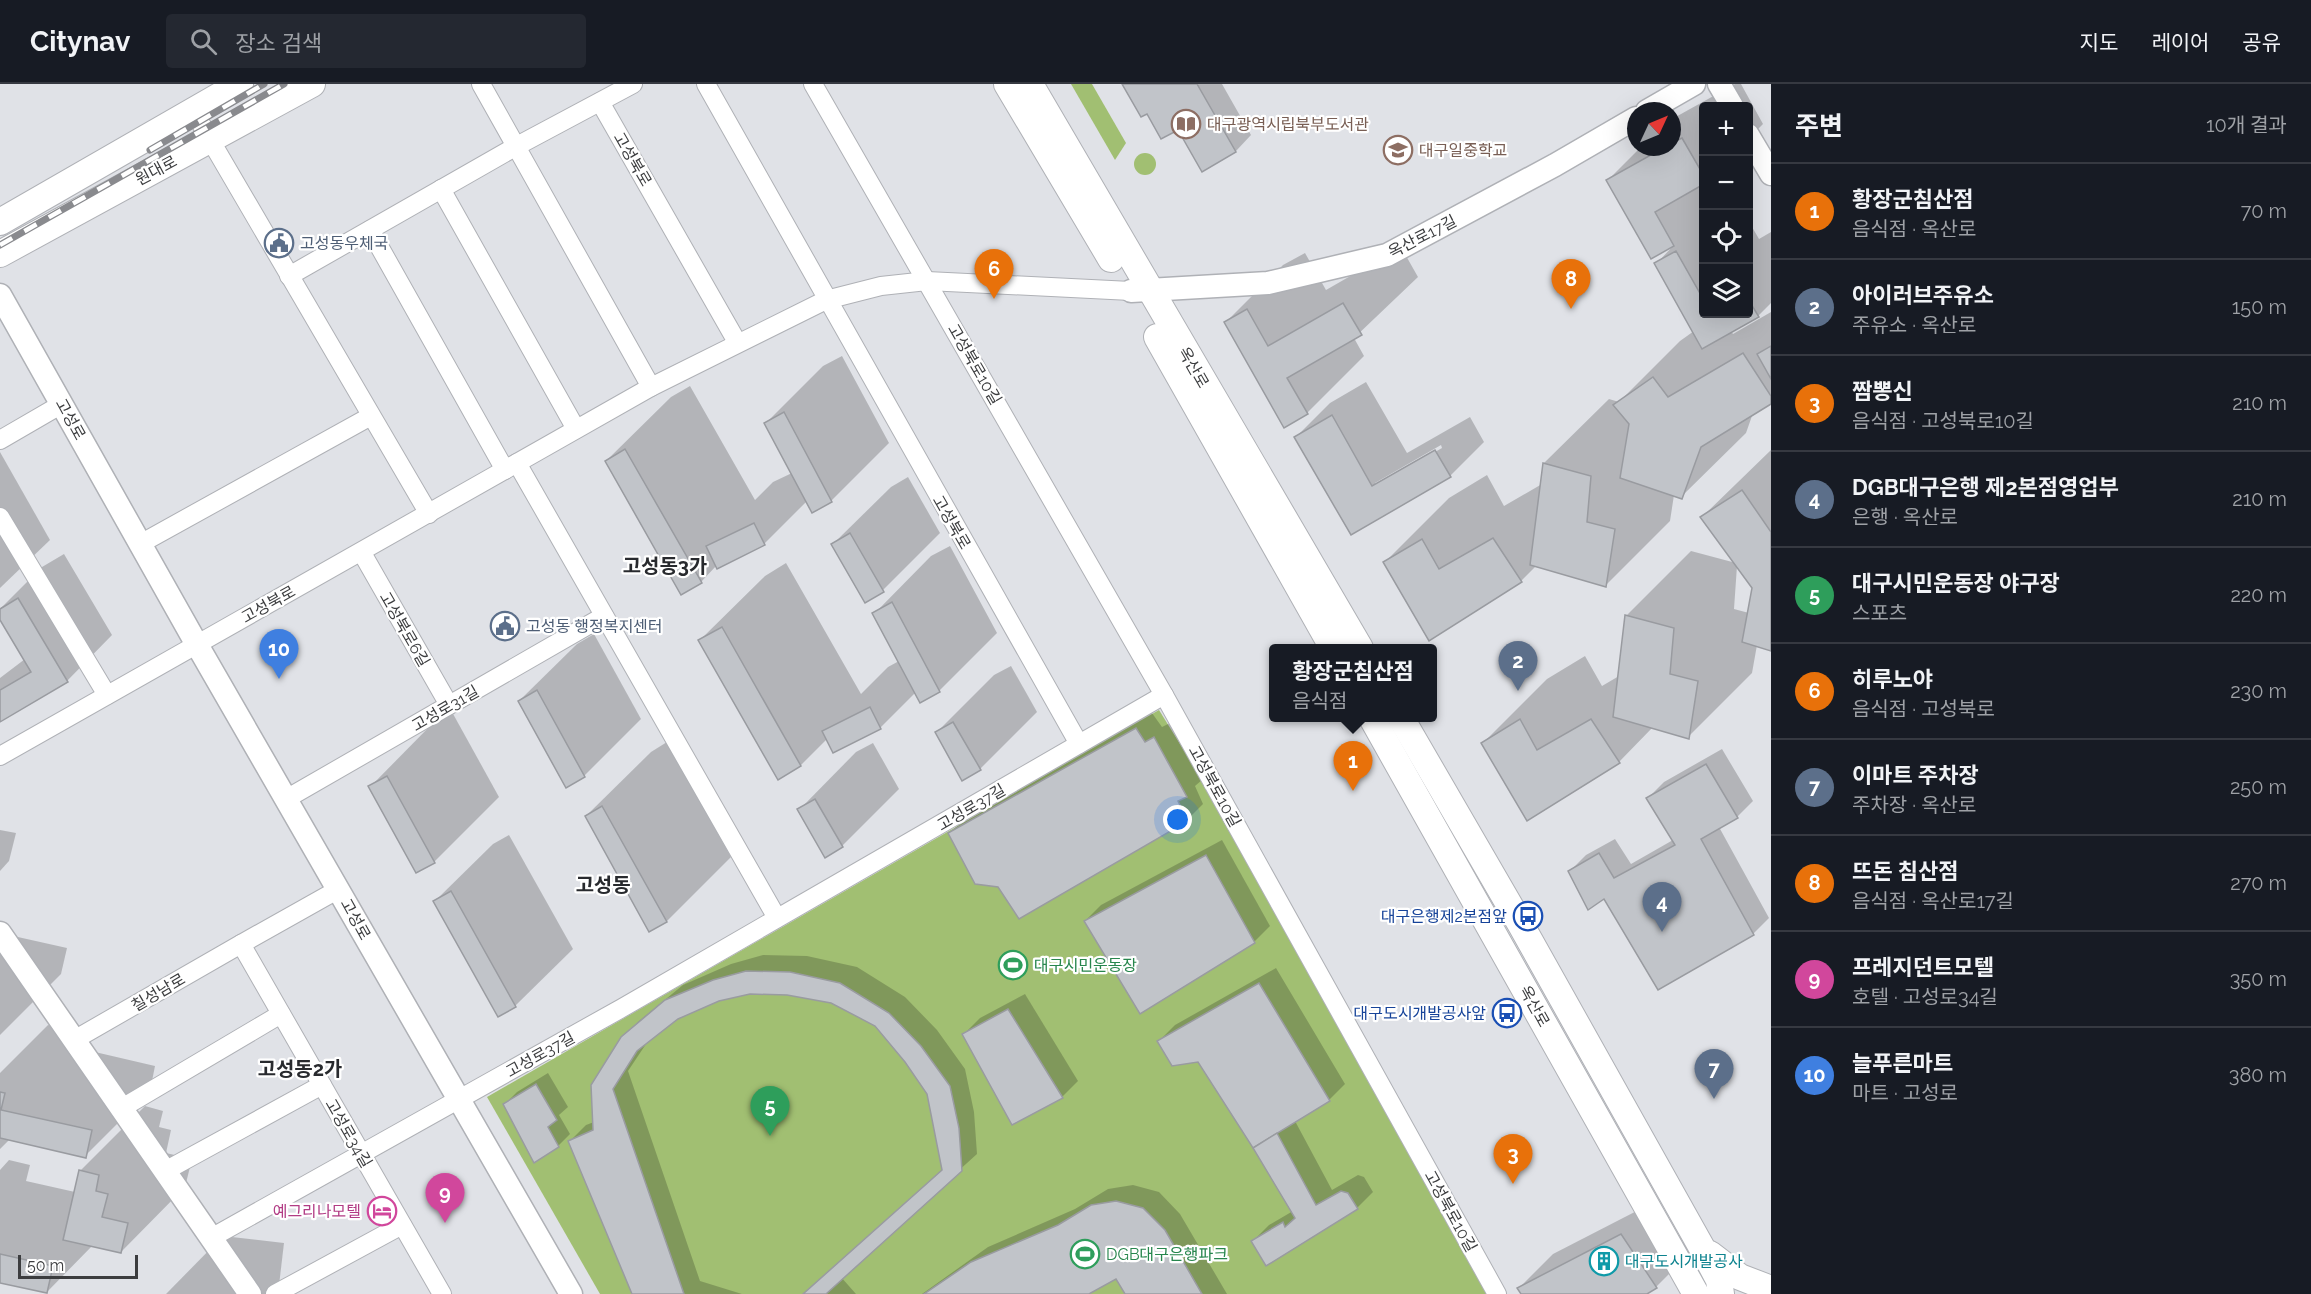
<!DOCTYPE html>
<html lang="ko">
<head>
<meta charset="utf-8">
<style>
	:root { --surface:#171b24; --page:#242831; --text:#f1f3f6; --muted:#9ea1a6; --line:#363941; --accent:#2563eb }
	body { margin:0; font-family:Raleway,"Noto Sans KR",sans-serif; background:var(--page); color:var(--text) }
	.controls { position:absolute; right:18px; top:18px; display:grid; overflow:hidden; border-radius:6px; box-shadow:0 6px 24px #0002 }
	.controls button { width:54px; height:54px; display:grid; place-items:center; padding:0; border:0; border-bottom:2px solid var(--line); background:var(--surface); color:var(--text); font:30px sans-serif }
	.compass { position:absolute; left:1627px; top:18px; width:54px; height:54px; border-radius:50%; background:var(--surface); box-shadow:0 6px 24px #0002; rotate:46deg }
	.scale { position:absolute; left:18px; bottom:15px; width:120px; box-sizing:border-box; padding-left:6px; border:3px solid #3c3d3f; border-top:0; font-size:16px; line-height:21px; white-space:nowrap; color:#3c3d3f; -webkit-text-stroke:4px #fff; paint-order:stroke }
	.you { position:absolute; left:1178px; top:736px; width:21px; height:21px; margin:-15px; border:4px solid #fff; border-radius:50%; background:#1a73e8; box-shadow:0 0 0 9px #1a73e833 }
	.badge { display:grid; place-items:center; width:39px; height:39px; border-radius:50%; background:var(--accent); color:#fff; font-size:20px; font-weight:700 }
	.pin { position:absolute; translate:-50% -50px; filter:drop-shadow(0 2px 3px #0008) }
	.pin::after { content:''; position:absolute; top:32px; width:21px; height:18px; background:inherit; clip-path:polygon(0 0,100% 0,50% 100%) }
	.popup { position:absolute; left:1269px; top:560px; width:168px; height:78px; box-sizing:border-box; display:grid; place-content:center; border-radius:6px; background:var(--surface); filter:drop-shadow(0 2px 4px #0005); font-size:20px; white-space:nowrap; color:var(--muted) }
	.popup b { font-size:22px; color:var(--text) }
	.popup::after { content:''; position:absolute; left:50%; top:100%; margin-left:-12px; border:12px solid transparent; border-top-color:var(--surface) }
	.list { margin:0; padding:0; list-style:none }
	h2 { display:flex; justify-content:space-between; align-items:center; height:78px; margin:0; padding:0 24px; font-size:26px }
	h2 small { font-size:20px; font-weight:400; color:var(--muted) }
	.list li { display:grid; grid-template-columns:39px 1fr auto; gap:18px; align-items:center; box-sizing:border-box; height:96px; padding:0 24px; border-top:2px solid var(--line) }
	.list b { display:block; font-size:22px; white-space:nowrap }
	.list p { margin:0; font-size:20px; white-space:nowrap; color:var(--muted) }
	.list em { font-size:20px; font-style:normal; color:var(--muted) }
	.icon { flex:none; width:33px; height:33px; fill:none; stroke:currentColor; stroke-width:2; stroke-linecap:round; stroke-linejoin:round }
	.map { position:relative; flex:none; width:1771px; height:1210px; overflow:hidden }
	header { display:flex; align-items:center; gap:36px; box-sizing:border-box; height:84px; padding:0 30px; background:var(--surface); border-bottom:2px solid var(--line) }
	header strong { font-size:28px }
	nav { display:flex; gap:33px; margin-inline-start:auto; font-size:21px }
	.search { width:420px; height:54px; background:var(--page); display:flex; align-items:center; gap:15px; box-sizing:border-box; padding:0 21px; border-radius:6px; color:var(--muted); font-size:22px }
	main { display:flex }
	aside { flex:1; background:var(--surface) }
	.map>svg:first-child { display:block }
</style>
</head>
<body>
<header>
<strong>Citynav</strong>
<div class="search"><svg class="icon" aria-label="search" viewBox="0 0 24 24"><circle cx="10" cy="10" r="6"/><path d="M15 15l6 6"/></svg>장소 검색</div>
<nav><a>지도</a><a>레이어</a><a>공유</a></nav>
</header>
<main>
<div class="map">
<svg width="1771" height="1210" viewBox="0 0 1771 1210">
	<rect width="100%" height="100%" fill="#e0e2e7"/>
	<g fill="#a1bf72">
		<path d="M1071 0H1092L1126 59 1115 76Z"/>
		<circle cx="1145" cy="80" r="11"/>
		<path d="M1159 626 1235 749 1489 1210H600L487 1013Z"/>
	</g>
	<g fill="#0003" fill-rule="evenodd">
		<path d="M1123 0H1222L1251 51 1236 67 1203 86 1178 44 1147 28Z"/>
		<path d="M1735 0H1741L1763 40 1748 55V22H1704V230H1748V136L1759 155 1771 148V219L1758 232 1731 247 1733 250 1771 228V318L1753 329 1746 349 1681 413 1674 411 1670 437 1606 501 1537 481 1521 497 1385 478 1449 414 1487 391 1504 422 1542 400 1544 379 1609 315 1619 318 1680 257 1694 247 1656 180 1674 161 1651 173 1608 96 1641 63H1672V35Z"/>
		<path d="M1401 163 1418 193 1354 254 1364 272 1307 329 1226 238 1283 181 1305 169 1326 206Z"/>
		<path d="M842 272 889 359 831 417 812 427 807 417 764 460 717 481 701 498 606 377 671 313 690 302 755 416 773 398 792 389 766 339 823 282Z"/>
		<path d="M1366 298 1407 369 1470 333 1484 358 1450 392 1351 449 1296 353 1330 319ZM1441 361 1442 364 1375 402V399Z"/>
		<path d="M1771 366V566L1757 561 1752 589 1688 653 1653 643 1619 678 1483 659 1547 595 1585 572 1602 602 1619 592 1627 531 1691 467 1736 479 1702 433ZM1737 482 1753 503 1749 529 1734 525Z"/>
		<path d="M0 368 50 456 0 504Z"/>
		<path d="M908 393 940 449 883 506 833 460 891 403Z"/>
		<path d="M950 462 997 549 939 607 920 617 916 608 880 644 827 655 801 681 700 556 765 492 786 479 861 610 888 583 899 577 874 530 931 472Z"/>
		<path d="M64 470 112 551 67 597 0 636V594L25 575 0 533V525L42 483Z"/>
		<path d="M594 550 641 635 584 692 519 617 577 560Z"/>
		<path d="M1011 582 1037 628 980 685 936 649 994 591Z"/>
		<path d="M452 628 499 713 435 777 417 787 370 703 434 638Z"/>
		<path d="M1152 629 1162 643 1170 639 1202 696 1195 702 1203 720 1187 736 950 749 966 733Z"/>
		<path d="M667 658 731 773 667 837 650 846 586 732 651 668Z"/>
		<path d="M873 659 899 705 842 762 799 726 856 668Z"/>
		<path d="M1722 665 1753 717 1737 733 1719 743 1769 834 1753 850 1605 813 1570 787 1586 771 1615 755 1631 780 1673 756 1648 714 1664 698Z"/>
		<path d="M0 746 16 749 9 777 0 787Z"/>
		<path d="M509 751 573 865 515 922 435 817 493 760Z"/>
		<path d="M1222 756 1270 842 1254 858 1085 837 1101 821Z"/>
		<path d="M0 849 67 864 61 890 0 951Z"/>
		<path d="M763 871 807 872 857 883 905 913 937 946 965 985 974 1028 977 1070 841 1193 856 1210H803L943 1085 929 1010 906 977 876 941 831 918 787 909 750 908 718 916 678 933 648 957 628 987 700 1197 742 1210H634L570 1057 586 1041 594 1038 622 954 639 937 683 901 731 880Z"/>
		<path d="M1276 884 1345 1000 1329 1016 1295 1037 1332 1106 1358 1091 1364 1093 1373 1108 1357 1124 1253 1157 1269 1141 1293 1127 1199 976 1159 957 1175 941Z"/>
		<path d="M1025 910 1078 997 1062 1013 964 950 980 934Z"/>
		<path d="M48 941 68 945 65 961 155 982 150 1007 85 1072 10 1055 0 1065V989Z"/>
		<path d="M548 989 568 1023 559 1031 570 1050 558 1062 505 1020 517 1008Z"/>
		<path d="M145 1022 163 1027 159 1043 171 1046 166 1069 192 1075 185 1103 121 1168 93 1161 47 1208 0 1197V1086L9 1076 30 1081 26 1097 75 1108 80 1087Z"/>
		<path d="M1133 1101 1159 1108 1180 1130 1227 1210H1126L1116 1193 1086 1210H922L988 1163 1075 1125 1108 1105Z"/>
		<path d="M1656 1117 1690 1169 1656 1203 1644 1210H1523L1519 1204 1553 1170Z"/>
		<path d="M223 1152 284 1159 278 1210H166Z"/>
	</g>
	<g fill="#c1c4c9" stroke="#999ba0" stroke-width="1.5">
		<path d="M1122 0H1197L1236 68 1202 88 1178 46 1161 55 1147 30 1141 33Z"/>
		<path d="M1682 54 1704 92V100L1655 128 1674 162 1651 175 1606 96 1665 63H1672V59Z"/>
		<path d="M1676 167 1701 211 1704 210V230H1748V215L1759 233 1702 265 1654 179Z"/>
		<path d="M1343 219 1362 251 1287 294 1308 330 1284 344 1224 238 1247 225 1268 262Z"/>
		<path d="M1771 262V295L1757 270Z"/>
		<path d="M1743 269 1771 312V320L1701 363 1682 415 1620 394 1629 340 1613 321 1653 293 1668 313Z"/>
		<path d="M784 328 832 418 812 429 764 339Z"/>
		<path d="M1332 331 1372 402 1435 366 1451 393 1351 451 1294 353Z"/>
		<path d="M625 365 702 499 681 511 605 377Z"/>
		<path d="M1543 379 1591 392 1587 438 1615 445 1606 503 1530 481Z"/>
		<path d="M1742 406 1771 448V567L1742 558 1752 504 1700 433Z"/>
		<path d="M754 439 765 461 717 485 706 462Z"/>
		<path d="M850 449 884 508 865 519 831 460Z"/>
		<path d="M1493 454 1522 498 1429 557 1383 478 1422 455 1439 485Z"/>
		<path d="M18 514 68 598 0 638V606L31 588 0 536V525Z"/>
		<path d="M892 518 940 608 920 619 872 529Z"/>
		<path d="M1625 531 1674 544 1670 590 1698 597 1689 655 1613 633Z"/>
		<path d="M722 543 801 682 778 696 698 556Z"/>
		<path d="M537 606 585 693 566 704 518 617Z"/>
		<path d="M870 623 881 645 833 669 822 647Z"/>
		<path d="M1520 635 1537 666 1591 635 1620 679 1527 737 1481 659Z"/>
		<path d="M953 638 981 686 962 697 935 648Z"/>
		<path d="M1136 644 1145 658 1154 653 1187 713 1178 717 1188 737 1019 835 998 803 975 800 948 749Z"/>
		<path d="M1706 680 1738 734 1701 755 1754 851 1658 906 1604 815 1588 826 1568 787 1599 769 1614 794 1675 761 1646 714Z"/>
		<path d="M387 692 435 779 416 789 368 702Z"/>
		<path d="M815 715 843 763 825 774 797 725Z"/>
		<path d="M602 722 667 838 649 848 585 732Z"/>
		<path d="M1206 771 1255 859 1140 930 1084 837Z"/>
		<path d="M451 807 516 923 498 933 433 817Z"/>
		<path d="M746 887 790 888 840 899 889 929 921 962 950 1002 959 1044 962 1087 826 1210H803L942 1086 927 1010 905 978 875 942 831 919 787 911 750 910 719 917 678 935 637 967 613 1005 684 1210H632L568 1057 593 1046 591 1001 621 953 665 916 713 896Z"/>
		<path d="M1259 899 1330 1017 1253 1064 1198 978 1172 982 1157 957Z"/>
		<path d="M1008 925 1063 1014 1012 1041 962 950Z"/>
		<path d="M536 1000 557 1036 548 1043 559 1063 534 1079 503 1020Z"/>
		<path d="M0 1008 5 1009 1 1026 92 1046 86 1074 0 1054Z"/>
		<path d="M1277 1049 1316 1121 1341 1107 1348 1109 1358 1125 1266 1182 1251 1157 1283 1138 1285 1143 1295 1134 1253 1064Z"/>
		<path d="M79 1086 99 1091 96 1107 108 1110 102 1133 128 1139 121 1169 63 1156Z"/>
		<path d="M1116 1117 1143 1124 1165 1146 1202 1210H1125L1116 1195 1089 1210H924L971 1178 1058 1141 1091 1121Z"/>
		<path d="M1621 1150 1657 1204 1647 1210H1521L1517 1204Z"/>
		<path d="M0 1170 53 1182 47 1209 0 1199Z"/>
	</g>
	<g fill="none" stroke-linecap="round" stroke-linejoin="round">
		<g stroke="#afb1b6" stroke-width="20">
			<g id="minor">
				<path d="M481 0 651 303"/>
				<path d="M706 0 1079 660"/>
				<path d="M813 0 1164 611 1497 1210"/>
				<path d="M600 18 737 258"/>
				<path d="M194 28 429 430"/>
				<path d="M441 105 576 345"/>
				<path d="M370 146 505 386"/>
				<path d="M289 192 515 63 633 0"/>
				<path d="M0 356 62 320"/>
				<path d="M517 379 777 834"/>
				<path d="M0 433 107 611"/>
				<path d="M140 460 371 332"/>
				<path d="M362 469 449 621"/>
				<path d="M0 672 651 303 826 216 881 202 927 197 1131 207"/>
				<path d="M286 715 604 532"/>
				<path d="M339 805 241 860 442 1210"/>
				<path d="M74 956 241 860"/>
				<path d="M122 1024 281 930"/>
				<path d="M165 1087 322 1001"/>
				<path d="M211 1154 622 924 1164 611"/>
				<path d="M275 1210 402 1141"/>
			</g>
		</g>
		<g stroke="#afb1b6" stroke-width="25">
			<g id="tertiary">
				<path d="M1719 0 1732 22"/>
				<path d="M1647 27 1694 0"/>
				<path d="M1748 51 1771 90"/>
				<path d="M1131 207 1268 199 1387 171 1555 81 1636 34"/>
				<path d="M0 211 196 559 571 1210"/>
				<path d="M0 849 250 1210"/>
			</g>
		</g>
		<g stroke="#afb1b6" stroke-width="28">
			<g id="secondary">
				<path d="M1007 0 1111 175"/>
				<path d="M1030 0 1360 564"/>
				<path d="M0 138 240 0"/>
				<path d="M0 170 312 0"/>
				<path d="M1157 253 1333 564"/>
				<path d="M1372 634 1696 1210"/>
				<path d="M1401 634 1521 841 1702 1164 1719 1196 1721 1210"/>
				<path d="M1710 1170 1740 1193 1771 1205"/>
			</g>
		</g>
		<use href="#minor" stroke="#fff" stroke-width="18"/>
		<use href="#tertiary" stroke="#fff" stroke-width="22"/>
		<use href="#secondary" stroke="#fff" stroke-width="26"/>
		<g stroke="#898a8e" stroke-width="7">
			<g id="rail">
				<path d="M150 66 264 0"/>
				<path d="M0 161 284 0"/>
			</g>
		</g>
		<use href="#rail" stroke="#fff" stroke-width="4.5" stroke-dasharray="14" stroke-linecap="butt"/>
	</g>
	<defs>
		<g id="library-ring" transform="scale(1.5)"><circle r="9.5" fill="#fff" stroke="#8d6e63" stroke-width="1.5"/><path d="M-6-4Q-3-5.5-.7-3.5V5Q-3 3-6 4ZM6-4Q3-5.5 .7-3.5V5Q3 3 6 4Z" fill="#8d6e63"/></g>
		<g id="school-ring" transform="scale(1.5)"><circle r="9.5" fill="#fff" stroke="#8d6e63" stroke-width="1.5"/><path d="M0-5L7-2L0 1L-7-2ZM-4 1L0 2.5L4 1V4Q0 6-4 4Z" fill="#8d6e63"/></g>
		<g id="civic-ring" transform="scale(1.5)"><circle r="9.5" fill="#fff" stroke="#5c6f8a" stroke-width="1.5"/><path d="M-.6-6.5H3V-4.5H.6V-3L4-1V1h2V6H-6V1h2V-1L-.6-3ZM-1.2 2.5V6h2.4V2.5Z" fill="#5c6f8a"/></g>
		<g id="bus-ring" transform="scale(1.5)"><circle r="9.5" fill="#fff" stroke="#1a4fb4" stroke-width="1.5"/><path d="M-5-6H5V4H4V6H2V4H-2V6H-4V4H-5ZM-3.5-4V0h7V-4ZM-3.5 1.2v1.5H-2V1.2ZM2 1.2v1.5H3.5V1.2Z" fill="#1a4fb4"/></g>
		<g id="stadium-ring" transform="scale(1.5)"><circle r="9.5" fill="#fff" stroke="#2e9e5b" stroke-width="1.5"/><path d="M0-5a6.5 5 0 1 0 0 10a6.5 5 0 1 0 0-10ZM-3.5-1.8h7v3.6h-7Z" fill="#2e9e5b"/></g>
		<g id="hotel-ring" transform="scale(1.5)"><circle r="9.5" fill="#fff" stroke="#d1479c" stroke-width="1.5"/><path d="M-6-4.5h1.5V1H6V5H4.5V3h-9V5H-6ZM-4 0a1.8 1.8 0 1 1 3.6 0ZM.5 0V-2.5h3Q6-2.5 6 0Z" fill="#d1479c"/></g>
		<g id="building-ring" transform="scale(1.5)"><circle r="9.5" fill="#fff" stroke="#0f9aa8" stroke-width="1.5"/><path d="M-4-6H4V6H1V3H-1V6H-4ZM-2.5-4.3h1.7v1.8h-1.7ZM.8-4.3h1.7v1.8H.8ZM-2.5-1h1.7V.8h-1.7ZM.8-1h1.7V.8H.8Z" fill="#0f9aa8"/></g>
	</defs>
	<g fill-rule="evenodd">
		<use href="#library-ring" x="1186" y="40"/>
		<use href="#school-ring" x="1398" y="66"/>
		<use href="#civic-ring" x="279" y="159"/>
		<use href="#civic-ring" x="505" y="542"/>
		<use href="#bus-ring" x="1528" y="832"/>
		<use href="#stadium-ring" x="1013" y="881"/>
		<use href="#bus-ring" x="1507" y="929"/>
		<use href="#hotel-ring" x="382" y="1127"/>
		<use href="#stadium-ring" x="1085" y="1170"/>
		<use href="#building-ring" x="1604" y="1177"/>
	</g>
	<g text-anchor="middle" stroke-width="4.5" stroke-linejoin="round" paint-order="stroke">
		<g font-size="16" fill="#785e54" stroke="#fff" text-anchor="start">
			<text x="1207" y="46">대구광역시립북부도서관</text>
			<text x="1419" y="72">대구일중학교</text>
		</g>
		<g font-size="16" fill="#3c3d3f" stroke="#fff">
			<text transform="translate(633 75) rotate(60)" y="6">고성북로</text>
			<text transform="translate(156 86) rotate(-28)" y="6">원대로</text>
			<text transform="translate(1422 152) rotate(-27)" y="6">옥산로17길</text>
			<text transform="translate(975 280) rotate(60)" y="6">고성북로10길</text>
			<text transform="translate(1194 283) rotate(60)" y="6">옥산로</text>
			<text transform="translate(71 335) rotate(61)" y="6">고성로</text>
			<text transform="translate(952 438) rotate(60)" y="6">고성북로</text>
			<text transform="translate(268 520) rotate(-29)" y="6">고성북로</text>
			<text transform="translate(405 545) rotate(60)" y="6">고성북로6길</text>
			<text transform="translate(445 624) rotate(-30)" y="6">고성로31길</text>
			<text transform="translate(1215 702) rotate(61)" y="6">고성북로10길</text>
			<text transform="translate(971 723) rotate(-30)" y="6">고성로37길</text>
			<text transform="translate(356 835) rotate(61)" y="6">고성로</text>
			<text transform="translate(158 908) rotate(-30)" y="6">칠성남로</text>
			<text transform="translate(1535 922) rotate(61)" y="6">옥산로</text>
			<text transform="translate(540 970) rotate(-29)" y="6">고성로37길</text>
			<text transform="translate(349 1049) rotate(60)" y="6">고성로34길</text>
			<text transform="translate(1451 1127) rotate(61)" y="6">고성북로10길</text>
		</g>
		<g font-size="16" fill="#4e5e75" stroke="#fff" text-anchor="start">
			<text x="300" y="165">고성동우체국</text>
			<text x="526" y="548">고성동 행정복지센터</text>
		</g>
		<g font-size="16" fill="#164399" stroke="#fff" text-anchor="end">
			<text x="1507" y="838">대구은행제2본점앞</text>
			<text x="1486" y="935">대구도시개발공사앞</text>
		</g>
		<g font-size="16" fill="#27864d" stroke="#fff" text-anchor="start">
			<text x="1034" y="887">대구시민운동장</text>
			<text x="1106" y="1176">DGB대구은행파크</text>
		</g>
		<g font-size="16" fill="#b23c85" stroke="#fff" text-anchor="end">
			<text x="361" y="1133">예그리나모텔</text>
		</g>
		<g font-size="16" fill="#0d838f" stroke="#fff" text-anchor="start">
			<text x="1625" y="1183">대구도시개발공사</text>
		</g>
		<g font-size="20" font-weight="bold" fill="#282a2e" stroke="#fff">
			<text x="665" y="489">고성동3가</text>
			<text x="603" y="808">고성동</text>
			<text x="300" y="992">고성동2가</text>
		</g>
	</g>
</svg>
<div class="controls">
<button>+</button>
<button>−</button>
<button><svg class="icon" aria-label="locate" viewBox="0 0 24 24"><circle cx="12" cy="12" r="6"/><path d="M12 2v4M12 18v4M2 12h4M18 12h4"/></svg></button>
<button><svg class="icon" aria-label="layers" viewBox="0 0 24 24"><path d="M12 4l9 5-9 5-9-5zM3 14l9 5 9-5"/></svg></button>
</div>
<svg class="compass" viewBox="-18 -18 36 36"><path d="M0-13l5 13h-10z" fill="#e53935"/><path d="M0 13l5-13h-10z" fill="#9ea1a6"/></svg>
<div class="scale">50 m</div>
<div class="you"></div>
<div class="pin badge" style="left:1353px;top:707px;background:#e8710a">1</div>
<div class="popup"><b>황장군침산점</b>음식점</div>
<div class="pin badge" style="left:1518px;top:607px;background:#5c6f8a">2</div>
<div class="pin badge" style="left:1513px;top:1100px;background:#e8710a">3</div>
<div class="pin badge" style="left:1662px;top:848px;background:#5c6f8a">4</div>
<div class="pin badge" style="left:770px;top:1052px;background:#2e9e5b">5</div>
<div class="pin badge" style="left:994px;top:215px;background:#e8710a">6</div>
<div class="pin badge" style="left:1714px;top:1015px;background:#5c6f8a">7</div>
<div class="pin badge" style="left:1571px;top:225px;background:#e8710a">8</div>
<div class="pin badge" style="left:445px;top:1139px;background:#d1479c">9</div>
<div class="pin badge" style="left:279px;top:595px;background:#3f7fe0">10</div>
</div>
<aside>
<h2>주변<small>10개 결과</small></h2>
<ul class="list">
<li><span class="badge" style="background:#e8710a">1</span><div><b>황장군침산점</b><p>음식점 · 옥산로</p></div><em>70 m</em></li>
<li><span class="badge" style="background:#5c6f8a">2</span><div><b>아이러브주유소</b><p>주유소 · 옥산로</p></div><em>150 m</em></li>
<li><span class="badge" style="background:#e8710a">3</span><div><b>짬뽕신</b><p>음식점 · 고성북로10길</p></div><em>210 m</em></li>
<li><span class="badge" style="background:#5c6f8a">4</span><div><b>DGB대구은행 제2본점영업부</b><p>은행 · 옥산로</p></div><em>210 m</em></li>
<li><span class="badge" style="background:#2e9e5b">5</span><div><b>대구시민운동장 야구장</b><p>스포츠</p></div><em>220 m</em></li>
<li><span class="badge" style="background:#e8710a">6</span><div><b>히루노야</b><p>음식점 · 고성북로</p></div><em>230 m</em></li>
<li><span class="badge" style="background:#5c6f8a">7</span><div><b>이마트 주차장</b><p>주차장 · 옥산로</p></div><em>250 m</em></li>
<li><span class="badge" style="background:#e8710a">8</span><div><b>뜨돈 침산점</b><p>음식점 · 옥산로17길</p></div><em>270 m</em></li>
<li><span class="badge" style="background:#d1479c">9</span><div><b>프레지던트모텔</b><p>호텔 · 고성로34길</p></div><em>350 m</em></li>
<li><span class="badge" style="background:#3f7fe0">10</span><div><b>늘푸른마트</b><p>마트 · 고성로</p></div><em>380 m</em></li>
</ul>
</aside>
</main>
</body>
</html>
